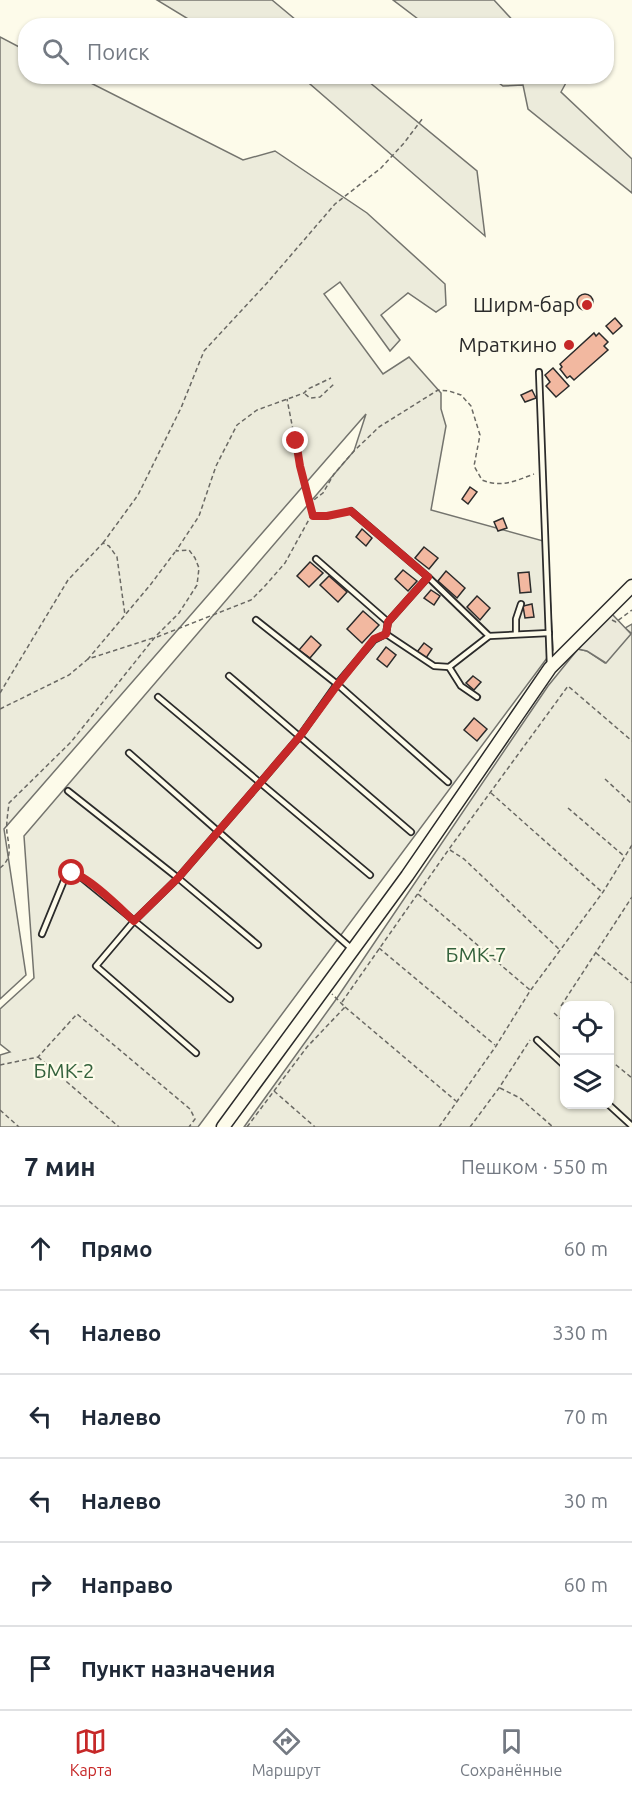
<!DOCTYPE html>
<html lang="ru">
<head>
<meta charset="utf-8">
<style>
	:root { --surface:#fff; --page:#f2f2f3; --text:#1f2937; --muted:#747a83; --line:#e0e1e3; --accent:#c62828 }
	body { margin:0; font-family:Ubuntu,sans-serif; background:var(--page); color:var(--text) }
	.controls { position:absolute; right:18px; bottom:18px; display:grid; overflow:hidden; border-radius:12px; box-shadow:0 2px 4px #0004 }
	.controls button { width:54px; height:54px; display:grid; place-items:center; padding:0; border:0; border-bottom:2px solid var(--line); background:var(--surface); color:var(--text); font:30px sans-serif }
	.stop { position:absolute; width:18px; height:18px; margin:-14px; border:4px solid #c62828; border-radius:50%; background:#fff }
	.stop.end { background:#c62828; border-color:#fff; box-shadow:0 2px 6px #0008 }
	.list { margin:0; padding:0; list-style:none }
	h2 { display:flex; justify-content:space-between; align-items:center; height:78px; margin:0; padding:0 24px; font-size:26px }
	h2 small { font-size:20px; font-weight:400; color:var(--muted) }
	.list li { display:grid; grid-template-columns:39px 1fr auto; gap:18px; align-items:center; box-sizing:border-box; height:84px; padding:0 24px; border-top:2px solid var(--line) }
	.list b { display:block; font-size:22px; white-space:nowrap }
	.list em { font-size:20px; font-style:normal; color:var(--muted) }
	.icon { flex:none; width:33px; height:33px; fill:none; stroke:currentColor; stroke-width:2; stroke-linecap:round; stroke-linejoin:round }
	.map { position:relative; flex:none; width:632px; height:1127px; overflow:hidden }
	.search { position:absolute; background:var(--surface); box-shadow:0 2px 4px #0004; left:18px; right:18px; top:18px; height:66px; display:flex; align-items:center; gap:15px; box-sizing:border-box; padding:0 21px; border-radius:24px; color:var(--muted); font-size:22px }
	.sheet { height:582px; background:var(--surface) }
	nav { display:flex; justify-content:space-around; align-items:center; box-sizing:border-box; height:84px; border-top:2px solid var(--line); background:var(--surface); font-size:16px; color:var(--muted) }
	nav a { display:grid; justify-items:center; gap:3px }
	nav .on { color:var(--accent) }
	.map>svg:first-child { display:block }
</style>
</head>
<body>
<div class="map">
<svg width="632" height="1127" viewBox="0 0 632 1127">
	<rect width="100%" height="100%" fill="#fdfbea"/>
	<g fill="#ecebdb" stroke="#74746e" stroke-width="1.5" fill-rule="evenodd">
		<path d="M157 0H272L302 25H198Z"/>
		<path d="M393 0H494L517 25H426Z"/>
		<path d="M0 37 25 50 26 76 79 77 243 160 275 151 367 213 445 284 446 305 436 312 408 293 381 315 400 340 390 351 340 282 324 294 383 374 409 357 441 393V409L446 426 431 510 547 542 553 650 198 1127H0V1055L10 1052 0 1044V1009L34 978 24 836 354 451 366 414 4 829 26 975 0 999Z"/>
		<path d="M285 77H363L477 171 485 236 303 78Z"/>
		<path d="M491 77H563L567 81 561 92 632 159V193L528 109 523 85 503 86Z"/>
		<path d="M632 624V1127H244L337 998 548 686 578 649 587 651 605 663 631 633 625 628ZM564 1005H610V1104H564Z"/>
	</g>
	<path fill="#eceadb" stroke="#74746e" stroke-width="1.5" d="M612 614 631 634 606 663 587 651 578 649Z"/>
	<g fill="#f2b8a0" stroke="#2b2b2b" stroke-width="1.5">
		<circle cx="585" cy="302" r="8"/>
		<path d="M615 318 622 326 613 334 606 326Z"/>
		<path d="M594 333 596 336 599 333 608 342 604 346 608 350 574 380 570 376 567 378 560 369 562 367 560 364Z"/>
		<path d="M553 368 569 386 556 397 546 386 550 382 545 375Z"/>
		<path d="M532 390 536 398 525 402 521 395Z"/>
		<path d="M470 487 477 492 468 504 462 499Z"/>
		<path d="M503 518 507 528 498 531 494 522Z"/>
		<path d="M362 529 372 538 366 546 356 537Z"/>
		<path d="M424 547 438 558 429 569 415 558Z"/>
		<path d="M310 562 323 573 309 587 297 576Z"/>
		<path d="M403 570 417 581 408 591 395 579Z"/>
		<path d="M446 571 465 588 457 598 438 581Z"/>
		<path d="M529 572 531 592 520 593 518 573Z"/>
		<path d="M329 576 347 592 338 602 320 585Z"/>
		<path d="M431 590 440 596 434 605 424 598Z"/>
		<path d="M477 596 490 608 480 620 467 607Z"/>
		<path d="M532 604 534 617 525 618 523 606Z"/>
		<path d="M363 611 379 625 362 643 347 629Z"/>
		<path d="M311 636 321 645 310 658 299 650Z"/>
		<path d="M424 643 432 649 426 658 417 652Z"/>
		<path d="M386 647 396 655 387 667 377 659Z"/>
		<path d="M473 676 481 682 474 690 466 683Z"/>
		<path d="M474 718 487 729 477 741 464 730Z"/>
	</g>
	<g fill="none" stroke-linecap="round" stroke-linejoin="round">
		<g stroke="#2b2b2b" stroke-width="8">
			<g id="lane">
				<path d="M539 372 550 666"/>
				<path d="M351 511 428 577 489 636"/>
				<path d="M316 559 388 622"/>
				<path d="M256 620 337 684 448 782"/>
				<path d="M386 634 388 622 428 577"/>
				<path d="M516 634V619L521 604"/>
				<path d="M449 667 461 686 477 697"/>
				<path d="M229 676 411 832"/>
				<path d="M158 697 370 875"/>
				<path d="M129 753 352 949"/>
				<path d="M68 791 178 878 258 945"/>
				<path d="M42 934 65 878 72 873 77 874 230 999"/>
				<path d="M537 1040 564 1065"/>
				<path d="M196 1053 96 966 134 921 178 878 260 783 300 736 337 684 374 640 386 634 434 666 449 667 489 636 549 633"/>
				<path d="M608 1104 632 1126"/>
			</g>
		</g>
		<g stroke="#2b2b2b" stroke-width="15">
			<path id="secondary" d="M223 1127 407 876 550 668 632 586"/>
		</g>
		<g stroke="#6a6964" stroke-width="1.5" stroke-dasharray="4.5 3" stroke-linecap="butt">
			<path d="M305 394 310 398 320 397 334 384"/>
			<path d="M310 506 315 499 323 493 334 474 354 451 379 427 438 390 449 391 461 395 471 406 480 435 474 466 482 480C502 488 515 481 534 474"/>
			<path d="M313 516H327L344 512"/>
			<path d="M103 543 138 495 181 408 204 351 267 283 335 204 381 168 404 143 423 118"/>
			<path d="M612 620 616 622 632 610"/>
			<path d="M157 637 251 600 264 587 285 563 312 514 300 466 287 399"/>
			<path d="M153 638 88 659 151 584 175 552"/>
			<path d="M0 693 68 580 103 543 109 546 117 557 125 615"/>
			<path d="M0 709 69 675 88 659"/>
			<path d="M605 779 632 804"/>
			<path d="M491 793 602 892"/>
			<path d="M568 808 624 856"/>
			<path d="M450 850 464 859 560 950"/>
			<path d="M0 868C13 858 9 847 7 833 6 823 8 813 9 803L71 742 155 637 179 613 197 585 199 568 195 558 189 550 176 551 199 516 216 466 237 425 257 410 304 393 308 389 331 378"/>
			<path d="M418 894 530 990"/>
			<path d="M379 948 495 1045"/>
			<path d="M596 953 632 983"/>
			<path d="M342 1002 449 849 568 686 632 741"/>
			<path d="M561 1006 632 897"/>
			<path d="M345 1007 456 1101"/>
			<path d="M554 1013 564 1022"/>
			<path d="M38 1057 119 1127"/>
			<path d="M610 1060 632 1078"/>
			<path d="M0 1065 38 1057 77 1014 190 1109 195 1119 189 1127"/>
			<path d="M500 1088 520 1098 553 1127"/>
			<path d="M274 1091 315 1127"/>
			<path d="M0 1110 19 1127"/>
			<path d="M247 1127 307 1047 345 1007 332 994"/>
			<path d="M439 1127 496 1046 530 991 603 892 632 845"/>
			<path d="M470 1127 499 1088 530 1040"/>
		</g>
		<use href="#lane" stroke="#fdfbea" stroke-width="4.5"/>
		<use href="#secondary" stroke="#fdfbea" stroke-width="12"/>
	</g>
	<g fill="none" stroke-linecap="round" stroke-linejoin="round">
		<path stroke="#c62828" stroke-width="8" d="M72 873C88 876 121 909 134 921L178 878 260 783 300 736 338 684 374 639 386 634 388 622 428 577 351 511 327 516H313L300 466 296 441"/>
	</g>
	<g fill="#c62828" stroke="#fdfbea" stroke-width="2">
		<circle cx="587" cy="305" r="6"/>
		<circle cx="569" cy="345" r="6"/>
	</g>
	<g text-anchor="middle" stroke-width="4.5" stroke-linejoin="round" paint-order="stroke">
		<g font-size="21" fill="#2b2b2b" stroke="#fdfbea" text-anchor="end">
			<text x="575" y="312">Ширм-бар</text>
			<text x="557" y="352">Мраткино</text>
		</g>
		<g font-size="21" fill="#34623c" stroke="#fdfbea">
			<text x="476" y="962">БМК-7</text>
			<text x="64" y="1078">БМК-2</text>
		</g>
	</g>
</svg>
<div class="controls">
<button><svg class="icon" aria-label="locate" viewBox="0 0 24 24"><circle cx="12" cy="12" r="6"/><path d="M12 2v4M12 18v4M2 12h4M18 12h4"/></svg></button>
<button><svg class="icon" aria-label="layers" viewBox="0 0 24 24"><path d="M12 4l9 5-9 5-9-5zM3 14l9 5 9-5"/></svg></button>
</div>
<div class="stop" style="left:72px;top:873px"></div>
<div class="stop end" style="left:296px;top:441px"></div>
<div class="search"><svg class="icon" aria-label="search" viewBox="0 0 24 24"><circle cx="10" cy="10" r="6"/><path d="M15 15l6 6"/></svg>Поиск</div>
</div>
<section class="sheet">
<h2>7 мин<small>Пешком · 550 m</small></h2>
<ul class="list">
<li><svg class="icon" aria-label="ahead" viewBox="0 0 24 24"><path d="M12 20V5M6 11l6-6 6 6"/></svg><div><b>Прямо</b></div><em>60 m</em></li>
<li><svg class="icon" aria-label="left" viewBox="0 0 24 24"><path d="M17 20v-9H6M10 6l-5 5 5 5"/></svg><div><b>Налево</b></div><em>330 m</em></li>
<li><svg class="icon" aria-label="left" viewBox="0 0 24 24"><path d="M17 20v-9H6M10 6l-5 5 5 5"/></svg><div><b>Налево</b></div><em>70 m</em></li>
<li><svg class="icon" aria-label="left" viewBox="0 0 24 24"><path d="M17 20v-9H6M10 6l-5 5 5 5"/></svg><div><b>Налево</b></div><em>30 m</em></li>
<li><svg class="icon" aria-label="right" viewBox="0 0 24 24"><path d="M7 20v-9h11M14 6l5 5-5 5"/></svg><div><b>Направо</b></div><em>60 m</em></li>
<li><svg class="icon" aria-label="arrive" viewBox="0 0 24 24"><path d="M6 21V4h12l-3 4 3 4H6"/></svg><div><b>Пункт назначения</b></div></li>
</ul>
</section>
<nav>
<a class="on"><svg class="icon" aria-label="map" viewBox="0 0 24 24"><path d="M3 6l6-2 6 2 6-2v14l-6 2-6-2-6 2zM9 4v14M15 6v14"/></svg>Карта</a>
<a><svg class="icon" aria-label="directions" viewBox="0 0 24 24"><path d="M12 3l9 9-9 9-9-9zM9 14v-3h6M13 9l2 2-2 2"/></svg>Маршрут</a>
<a><svg class="icon" aria-label="saved" viewBox="0 0 24 24"><path d="M7 4h10v16l-5-4-5 4z"/></svg>Сохранённые</a>
</nav>
</body>
</html>
